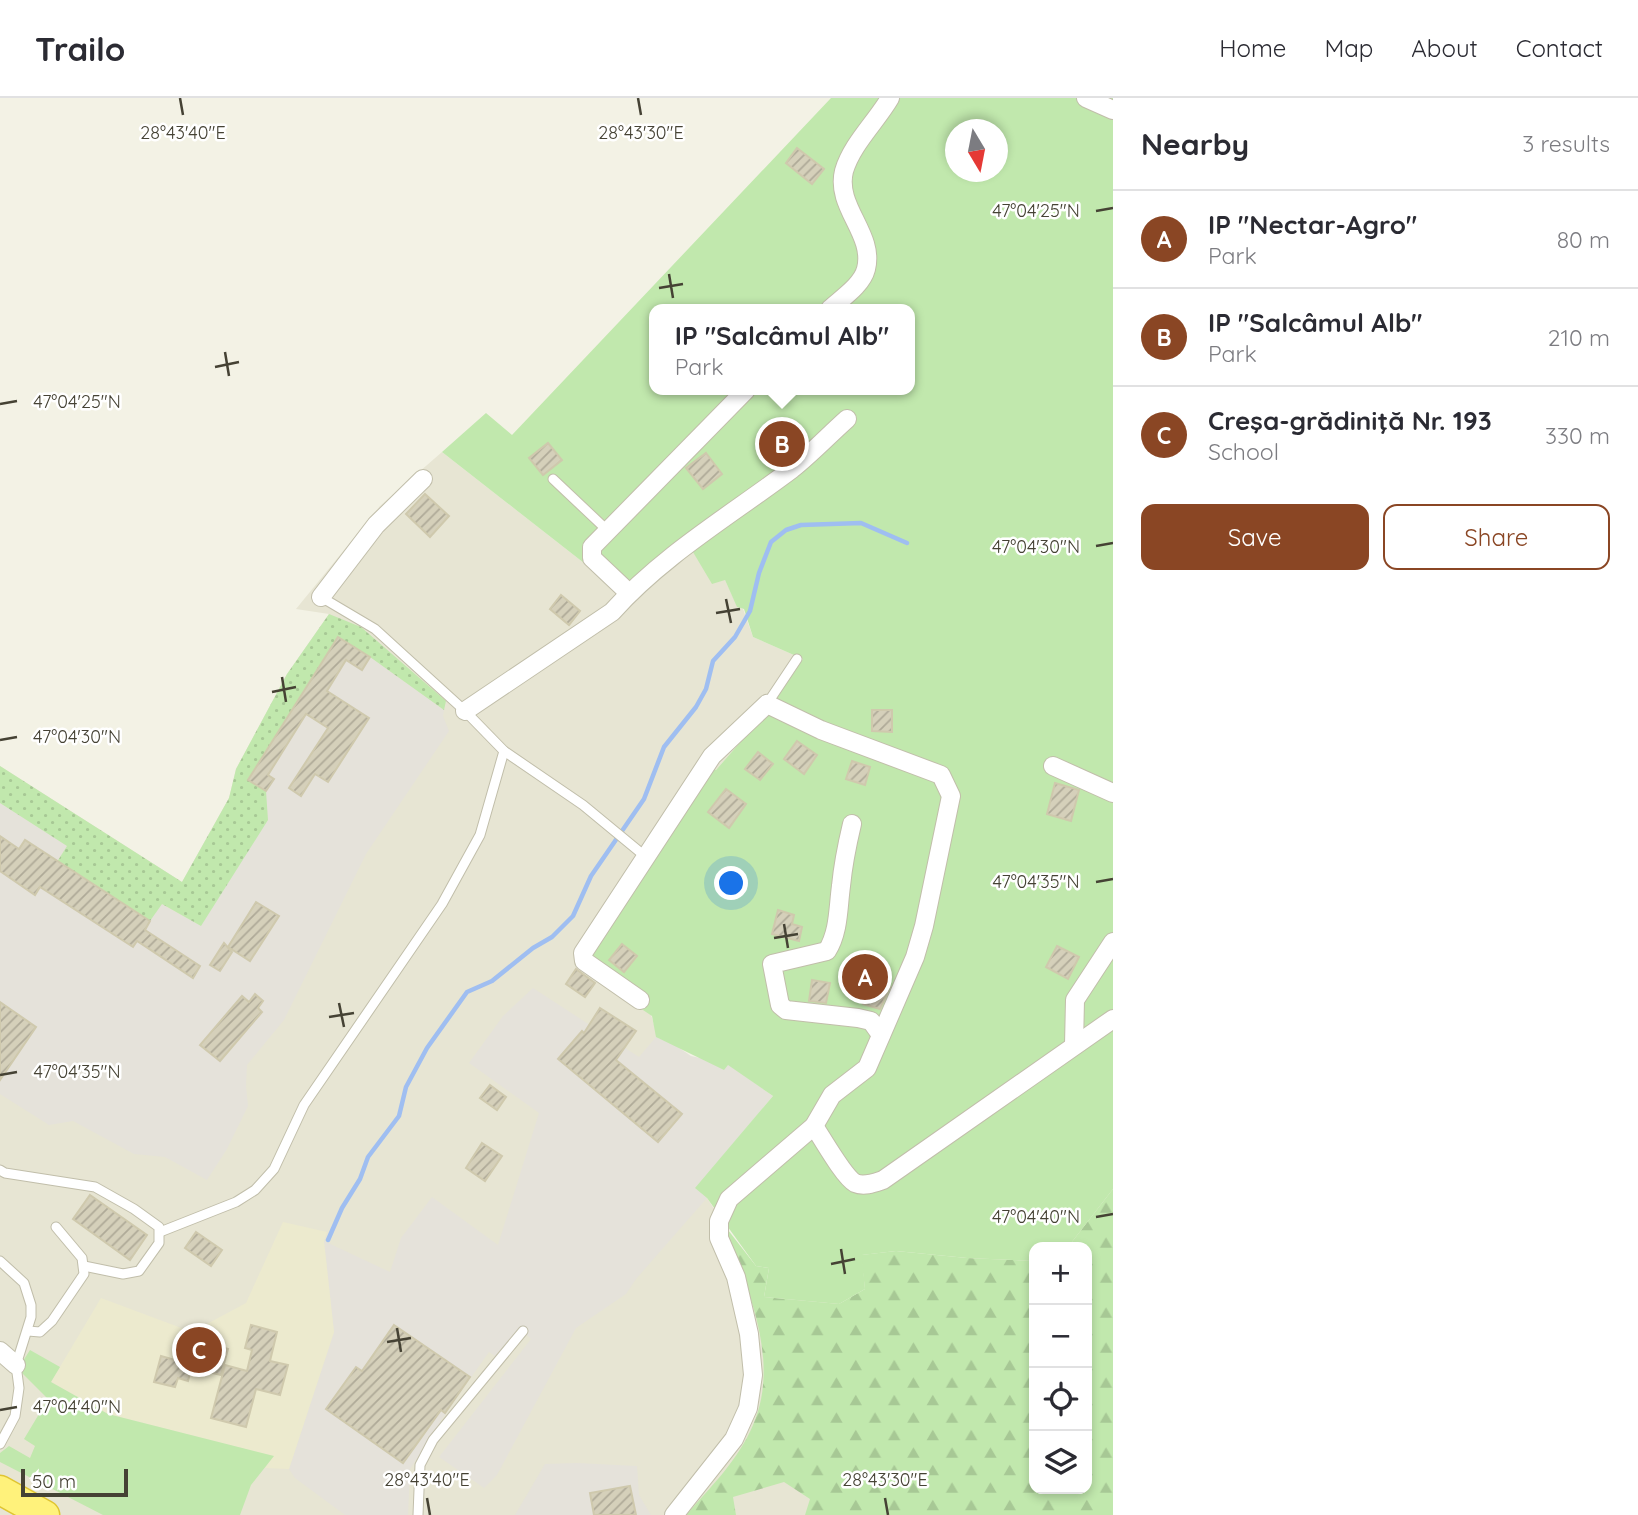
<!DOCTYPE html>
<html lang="en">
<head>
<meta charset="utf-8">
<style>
	:root { --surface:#fff; --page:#f2f2f3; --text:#2b2b33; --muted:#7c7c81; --line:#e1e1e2; --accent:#8a4624 }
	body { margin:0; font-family:Quicksand,sans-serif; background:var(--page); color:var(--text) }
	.controls { position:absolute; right:21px; bottom:21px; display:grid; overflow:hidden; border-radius:14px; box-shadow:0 4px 10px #0003 }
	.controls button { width:63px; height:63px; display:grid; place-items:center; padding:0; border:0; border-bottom:2px solid var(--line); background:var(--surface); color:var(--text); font:35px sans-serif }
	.compass { position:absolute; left:945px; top:21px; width:63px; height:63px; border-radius:50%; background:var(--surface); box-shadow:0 4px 10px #0003; rotate:170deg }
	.scale { position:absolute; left:21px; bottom:18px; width:107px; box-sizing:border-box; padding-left:7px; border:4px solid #454234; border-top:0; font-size:19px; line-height:24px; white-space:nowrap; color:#454234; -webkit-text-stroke:5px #fff; paint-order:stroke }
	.you { position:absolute; left:732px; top:786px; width:24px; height:24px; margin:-18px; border:5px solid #fff; border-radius:50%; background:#1a73e8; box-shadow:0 0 0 10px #1a73e833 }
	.badge { display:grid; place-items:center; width:46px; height:46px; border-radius:50%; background:var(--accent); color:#fff; font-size:23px; font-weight:700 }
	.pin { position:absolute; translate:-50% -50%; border:4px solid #fff; box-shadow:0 2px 7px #0006 }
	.popup { position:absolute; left:649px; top:206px; width:266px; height:91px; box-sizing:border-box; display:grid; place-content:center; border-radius:14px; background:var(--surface); filter:drop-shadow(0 2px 5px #0005); font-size:23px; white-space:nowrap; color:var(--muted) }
	.popup b { font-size:26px; color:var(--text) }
	.popup::after { content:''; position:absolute; left:50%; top:100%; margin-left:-14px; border:14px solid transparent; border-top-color:var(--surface) }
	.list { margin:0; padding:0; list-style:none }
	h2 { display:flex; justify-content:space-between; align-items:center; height:91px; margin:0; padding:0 28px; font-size:30px }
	h2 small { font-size:23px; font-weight:400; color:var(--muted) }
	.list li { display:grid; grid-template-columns:46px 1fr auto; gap:21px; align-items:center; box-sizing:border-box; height:98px; padding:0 28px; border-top:2px solid var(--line) }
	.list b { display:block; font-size:26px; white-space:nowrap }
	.list p { margin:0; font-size:23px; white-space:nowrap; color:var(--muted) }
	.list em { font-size:23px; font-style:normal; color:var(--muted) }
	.actions { display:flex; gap:14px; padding:21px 28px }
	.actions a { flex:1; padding:16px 0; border:2px solid var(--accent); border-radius:14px; text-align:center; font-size:24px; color:var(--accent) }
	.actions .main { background:var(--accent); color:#fff }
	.icon { flex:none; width:38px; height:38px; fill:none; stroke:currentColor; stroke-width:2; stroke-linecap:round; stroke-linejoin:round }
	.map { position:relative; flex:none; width:1113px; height:1417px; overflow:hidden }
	header { display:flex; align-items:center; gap:42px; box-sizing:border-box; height:98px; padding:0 35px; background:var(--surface); border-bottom:2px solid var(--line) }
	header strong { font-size:33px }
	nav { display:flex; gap:38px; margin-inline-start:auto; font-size:24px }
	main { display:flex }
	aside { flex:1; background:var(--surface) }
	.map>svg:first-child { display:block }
</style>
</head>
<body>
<header>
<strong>Trailo</strong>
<nav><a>Home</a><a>Map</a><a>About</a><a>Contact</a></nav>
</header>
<main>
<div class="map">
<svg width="1113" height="1417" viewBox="0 0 1113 1417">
	<defs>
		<pattern id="grass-dots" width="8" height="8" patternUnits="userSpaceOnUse" patternTransform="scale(1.75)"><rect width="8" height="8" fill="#c1e8ad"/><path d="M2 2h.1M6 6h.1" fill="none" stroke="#a7c895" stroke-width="1.8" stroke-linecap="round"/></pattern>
		<pattern id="forest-firs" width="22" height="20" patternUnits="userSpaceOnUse" patternTransform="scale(1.75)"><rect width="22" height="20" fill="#c1e8ad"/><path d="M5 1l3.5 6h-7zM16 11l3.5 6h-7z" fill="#a7c895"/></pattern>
		<pattern id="building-hatch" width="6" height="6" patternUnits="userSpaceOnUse" patternTransform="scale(1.75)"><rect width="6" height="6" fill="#d5d0ba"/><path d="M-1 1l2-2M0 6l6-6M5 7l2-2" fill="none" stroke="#afaa98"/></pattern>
	</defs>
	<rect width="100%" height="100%" fill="#f3f2e5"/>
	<path fill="#e7e5d3" d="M442 354 630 501 689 449 725 482 737 508 743 511 753 539 803 561 764 617 716 672 711 670 661 742 667 744 620 815 707 1100 728 1132 764 1199 839 1206 967 1160 1034 1163V1391H1087V1149H1068L1113 1091V1417H0V668L182 784 229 700 236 671 287 576 329 516 296 511 380 408Z"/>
	<g fill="#e5e2da">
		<path d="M338 539 370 559 444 612 443 618 449 633 366 756 284 922 247 967 246 988 248 1008 227 1051 207 1082 165 1059 134 1056 73 1023 49 1027 0 996V705L67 748 57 763 161 806 201 828 248 682Z"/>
		<path d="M533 890 639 959 656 939 675 947 691 958 728 966 773 998 696 1090 707 1100 636 1181 626 1196 576 1230 497 1377 484 1390 439 1359 531 1241 520 1231 495 1258 489 1254 446 1315 410 1371 408 1417H345L295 1380 289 1371 334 1234 324 1143 390 1174 401 1140 432 1099 498 1147 539 1015 469 965 503 918Z"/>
		<path d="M577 1365 637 1368 639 1397 651 1417H515L545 1366Z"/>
	</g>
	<path fill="#eceace" d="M283 1124 327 1134 324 1143 334 1234 289 1371 265 1370 273 1358 108 1316 51 1284 101 1200 192 1234 246 1205Z"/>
	<path fill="url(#grass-dots)" d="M329 516 361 529 446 603 444 612 370 559 338 539 249 682 266 693 268 722 201 828 162 806 150 823 57 764 67 748 0 705V668L182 784 229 700 236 671 287 576Z"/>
	<path fill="url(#forest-firs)" d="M1113 1091V1417H805L810 1401 784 1384 733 1399 736 1417H686C710 1390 739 1361 753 1327 780 1265 750 1194 726 1136L728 1132 756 1168 769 1170 764 1199 839 1206 865 1191 861 1157 896 1153 967 1160 1034 1163V1391H1087V1149H1068Z"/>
	<g fill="#c1e8ad" fill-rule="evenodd">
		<path d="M831 0H1113V1091L1068 1149H1034V1163L967 1160 896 1153 862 1157 865 1191 839 1206 764 1199 769 1170 756 1168 707 1100 695 1090 773 998 728 967 724 972 656 939 652 918 631 904 593 862 591 856 667 744 661 742 711 670 716 672 764 617 803 561 753 539 744 511 737 509 725 482 712 486 690 449 630 501 442 354 486 315 512 337ZM956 32H998V74H956ZM654 211H910V292H654Z"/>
		<path d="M30 1252 60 1269 51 1284 108 1316 274 1358 251 1387 240 1417H103L0 1364V1355L9 1348 30 1360 35 1348 24 1341 48 1301 22 1275 21 1266Z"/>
	</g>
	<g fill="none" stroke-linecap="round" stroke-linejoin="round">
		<path stroke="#9fbef1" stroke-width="4.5" d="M328 1142 342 1110 360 1081 368 1059 399 1018 406 989 427 950 467 894 492 883 533 850 552 839 573 818 591 778 644 701 664 649 696 609 706 591 713 563 735 539 750 513 759 475 771 444 786 432 801 427 861 425 907 445"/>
	</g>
	<g fill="url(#building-hatch)" stroke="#cfc9ad" stroke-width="2">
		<path d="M797 50 824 71 812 86 786 65Z"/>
		<path d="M548 345 562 362 543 377 529 360Z"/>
		<path d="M706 355 722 376 703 391 686 370Z"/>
		<path d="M425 396 449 418 430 439 406 416Z"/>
		<path d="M561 497 580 513 569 527 550 511Z"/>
		<path d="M338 539 370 559 362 572 346 562 327 593 369 620 328 684 315 676 301 698 289 690 328 630 306 616 268 677 274 681 266 693 248 682Z"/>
		<path d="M872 612H892V634L872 633Z"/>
		<path d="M797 643 817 657 804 676 784 661Z"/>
		<path d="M758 654 773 666 760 682 745 671Z"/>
		<path d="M852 663 870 669 865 687 846 681Z"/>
		<path d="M1055 685 1079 692 1071 723 1047 716Z"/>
		<path d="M726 691 746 706 729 730 708 714Z"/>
		<path d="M0 738 19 751 25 742 150 823 145 832 200 868 193 880 137 843 133 849 40 789 35 797 0 773Z"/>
		<path d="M256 804 279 818 250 863 228 849Z"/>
		<path d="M778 812 794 817 792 826 802 829 799 843 772 836Z"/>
		<path d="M224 845 232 854 220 873 210 867Z"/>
		<path d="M622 846 637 858 624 874 609 862Z"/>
		<path d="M1057 848 1079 859 1068 881 1046 869Z"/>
		<path d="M576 871 595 885 585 899 566 886Z"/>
		<path d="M812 882 830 885 826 905 809 903Z"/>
		<path d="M869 883 890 889 880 911 863 906Z"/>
		<path d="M255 896 263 903 258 910 262 914 220 963 200 947 242 898 249 904Z"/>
		<path d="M0 904 36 929 0 982Z"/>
		<path d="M600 910 636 933 616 962 682 1016 658 1044 558 961 582 933 584 935Z"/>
		<path d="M490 987 506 999 497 1012 480 1000Z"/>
		<path d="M482 1045 502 1058 485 1083 466 1070Z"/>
		<path d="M90 1097 147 1137 130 1162 73 1121Z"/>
		<path d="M196 1134 222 1152 211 1168 185 1150Z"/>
		<path d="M251 1227 277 1234 270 1263 288 1267 280 1297 256 1291 246 1329 211 1320 225 1267 247 1273 252 1252 245 1250Z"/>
		<path d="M394 1227 470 1279 445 1315 441 1312 403 1365 326 1311 356 1269 362 1273Z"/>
		<path d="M199 1243 228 1251 221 1277 192 1270Z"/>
		<path d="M161 1258 192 1267 188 1283 178 1280 175 1289 154 1284Z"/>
		<path d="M630 1388 636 1417H594L590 1395Z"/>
	</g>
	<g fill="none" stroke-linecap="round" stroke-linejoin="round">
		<g stroke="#c1beaa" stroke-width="11">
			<g id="service">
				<path d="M553 381 607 432"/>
				<path d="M321 499 375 531 465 613 504 653 583 707 646 759"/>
				<path d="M767 606 797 561"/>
				<path d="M0 1072 5 1075 95 1089 134 1111 159 1129V1145L139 1173 123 1176 84 1168"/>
				<path d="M160 1134 236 1104 255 1092 274 1071 304 1007 442 806 480 737 504 653"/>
				<path d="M0 1163 24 1185 31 1207V1219L16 1267 19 1290 15 1318 0 1346"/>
				<path d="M28 1233 40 1234 52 1223 84 1176 82 1160 56 1129"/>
				<path d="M418 1417 420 1367 433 1342 523 1233"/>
			</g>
		</g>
		<g stroke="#c1beaa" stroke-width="20">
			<g id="minor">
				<path d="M1086 0 1113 12"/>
				<path d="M830 211C842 200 862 187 866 171 875 136 835 109 844 73 852 46 876 24 890 0"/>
				<path d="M629 495 592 460V449L746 292"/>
				<path d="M321 499 376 427 423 381"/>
				<path d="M465 613 612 514C663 457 731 417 792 371 811 356 829 337 847 321"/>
				<path d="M1053 668 1113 695"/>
				<path d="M852 726C847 747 843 767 841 788 838 810 839 834 827 853L772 866 780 907 786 912 858 920 871 923 881 937"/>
				<path d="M640 902 584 863 583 855 712 658 767 606 821 632 941 677 951 698 924 828 915 859 867 970 832 997 814 1028 729 1101 719 1123V1140L736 1179 749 1236 753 1277 748 1310 734 1341 674 1417"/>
				<path d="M1074 947 1075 902 1113 844"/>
				<path d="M814 1028C822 1040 844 1079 855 1085 864 1089 874 1085 883 1082L1113 921"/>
				<path d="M0 1253 16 1267"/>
			</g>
		</g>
		<g stroke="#e0c532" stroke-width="31">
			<path id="trunk" d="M0 1392 45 1417"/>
		</g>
		<use href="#service" stroke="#fff" stroke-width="9"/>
		<use href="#minor" stroke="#fff" stroke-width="18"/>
		<use href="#trunk" stroke="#fff27b" stroke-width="28"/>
	</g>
	<path fill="none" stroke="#454234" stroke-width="2.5" d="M180 0 183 17M638 0 641 17M1096 113 1113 110M669 176 673 200M659 190 683 186M225 254 229 278M215 269 239 264M0 306 17 303M1096 448 1113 445M726 501 731 525M716 515 740 511M282 579 286 604M272 594 296 589M0 642 17 639M1096 784 1113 781M784 826 788 850M774 840 798 836M339 905 344 929M329 919 354 915M0 977 17 974M1096 1119 1113 1116M841 1151 845 1176M831 1166 855 1161M397 1230 401 1254M387 1244 411 1240M0 1312 17 1309M427 1400 430 1417M885 1400 888 1417"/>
	<g font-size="18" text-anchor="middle" fill="#454234" stroke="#fff" stroke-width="5" stroke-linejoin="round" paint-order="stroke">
		<text x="183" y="41">28°43'40"E</text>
		<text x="641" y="41">28°43'30"E</text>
		<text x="1036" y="119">47°04'25"N</text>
		<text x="77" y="310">47°04'25"N</text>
		<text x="1036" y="455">47°04'30"N</text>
		<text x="77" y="645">47°04'30"N</text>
		<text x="1036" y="790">47°04'35"N</text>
		<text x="77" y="980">47°04'35"N</text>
		<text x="1036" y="1125">47°04'40"N</text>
		<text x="77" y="1315">47°04'40"N</text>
		<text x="427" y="1388">28°43'40"E</text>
		<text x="885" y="1388">28°43'30"E</text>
	</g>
</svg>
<div class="controls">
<button>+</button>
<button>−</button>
<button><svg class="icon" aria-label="locate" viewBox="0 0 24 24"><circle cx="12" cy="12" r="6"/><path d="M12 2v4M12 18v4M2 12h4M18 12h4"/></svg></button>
<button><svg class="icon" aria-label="layers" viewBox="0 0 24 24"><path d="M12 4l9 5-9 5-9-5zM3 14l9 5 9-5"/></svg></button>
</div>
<svg class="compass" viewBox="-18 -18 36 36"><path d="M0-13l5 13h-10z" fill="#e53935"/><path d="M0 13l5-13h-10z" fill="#7c7c81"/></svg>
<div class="scale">50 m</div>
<div class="you"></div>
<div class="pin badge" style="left:865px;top:879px">A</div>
<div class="pin badge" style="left:782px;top:346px">B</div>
<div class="popup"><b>IP &quot;Salcâmul Alb&quot;</b>Park</div>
<div class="pin badge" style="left:199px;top:1252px">C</div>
</div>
<aside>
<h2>Nearby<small>3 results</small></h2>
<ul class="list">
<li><span class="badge">A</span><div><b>IP &quot;Nectar-Agro&quot;</b><p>Park</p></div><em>80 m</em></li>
<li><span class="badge">B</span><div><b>IP &quot;Salcâmul Alb&quot;</b><p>Park</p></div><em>210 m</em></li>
<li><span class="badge">C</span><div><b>Creşa-grădiniţă Nr. 193</b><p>School</p></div><em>330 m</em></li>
</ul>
<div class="actions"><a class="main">Save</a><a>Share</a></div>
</aside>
</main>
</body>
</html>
